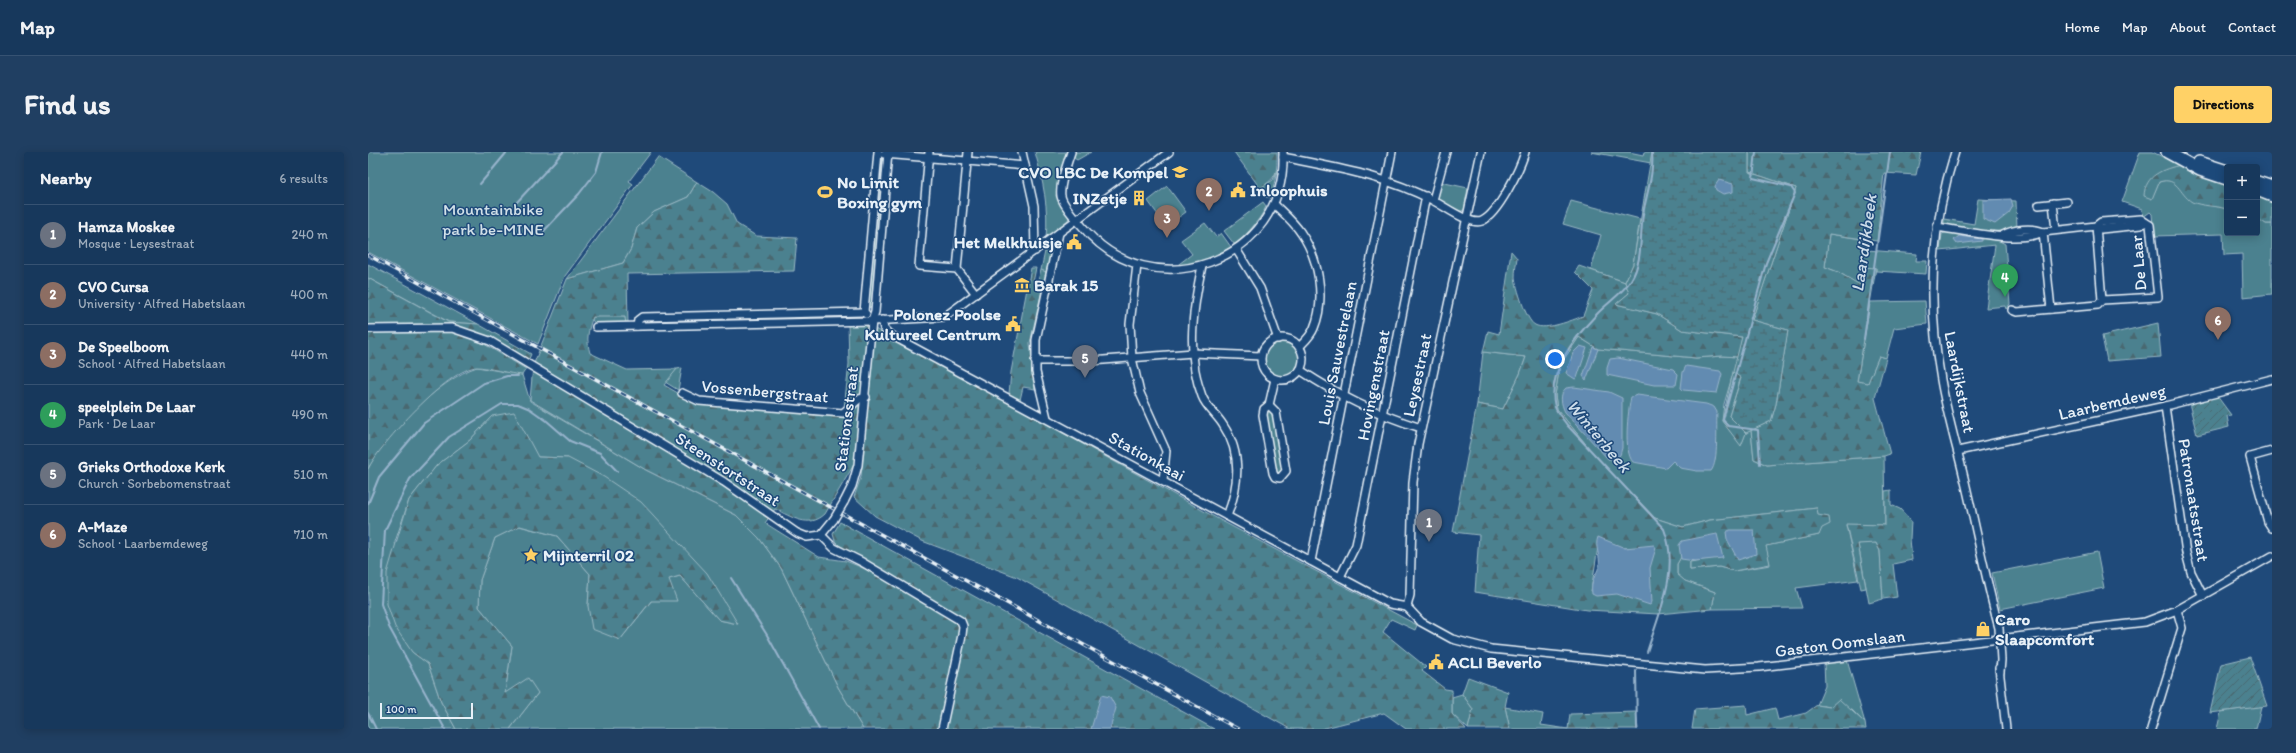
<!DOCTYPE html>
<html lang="en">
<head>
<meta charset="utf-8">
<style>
	:root { --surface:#17385c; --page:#203f62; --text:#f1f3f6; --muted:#9eacbb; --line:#365272; --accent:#ffd166 }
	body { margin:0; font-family:Itim,sans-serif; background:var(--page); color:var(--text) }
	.controls { position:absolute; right:12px; top:12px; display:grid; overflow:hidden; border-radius:4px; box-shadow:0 2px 10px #0003 }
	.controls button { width:36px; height:36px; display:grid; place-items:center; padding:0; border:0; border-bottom:1px solid var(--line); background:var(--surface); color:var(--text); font:20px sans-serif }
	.scale { position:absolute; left:12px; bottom:10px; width:93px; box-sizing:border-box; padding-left:4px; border:2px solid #e8f1f8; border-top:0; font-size:11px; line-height:14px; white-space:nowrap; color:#e8f1f8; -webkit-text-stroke:3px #1f4a7a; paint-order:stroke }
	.you { position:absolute; left:1187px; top:207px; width:14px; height:14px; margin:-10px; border:3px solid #fff; border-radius:50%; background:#1a73e8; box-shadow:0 0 0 6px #1a73e833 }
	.badge { display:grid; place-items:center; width:26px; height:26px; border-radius:50%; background:var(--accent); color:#fff; font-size:13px; font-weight:700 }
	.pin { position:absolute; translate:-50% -33px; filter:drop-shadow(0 1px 2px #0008) }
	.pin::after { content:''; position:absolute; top:21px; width:14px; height:12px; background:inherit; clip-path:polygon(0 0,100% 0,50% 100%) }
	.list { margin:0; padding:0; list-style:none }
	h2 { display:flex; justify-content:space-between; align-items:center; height:52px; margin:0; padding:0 16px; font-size:17px }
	h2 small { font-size:13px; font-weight:400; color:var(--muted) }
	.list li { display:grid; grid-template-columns:26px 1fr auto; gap:12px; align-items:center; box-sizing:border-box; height:60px; padding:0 16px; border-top:1px solid var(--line) }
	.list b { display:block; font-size:15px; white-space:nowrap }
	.list p { margin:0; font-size:13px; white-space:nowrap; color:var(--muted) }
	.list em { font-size:13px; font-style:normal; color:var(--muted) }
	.map { position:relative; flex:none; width:1904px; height:577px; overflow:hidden; border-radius:4px }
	header { display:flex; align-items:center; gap:24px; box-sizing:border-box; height:56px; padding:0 20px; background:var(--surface); border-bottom:1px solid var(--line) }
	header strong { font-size:19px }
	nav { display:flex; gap:22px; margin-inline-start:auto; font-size:14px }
	.intro { display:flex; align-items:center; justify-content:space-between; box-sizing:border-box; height:96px; padding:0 24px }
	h1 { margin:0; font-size:28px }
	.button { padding:10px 18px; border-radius:4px; background:var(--accent); color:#111; font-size:14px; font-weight:700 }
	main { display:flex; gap:24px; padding:0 24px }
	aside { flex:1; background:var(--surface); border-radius:4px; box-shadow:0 2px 10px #0003 }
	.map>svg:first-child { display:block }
</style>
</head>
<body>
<header>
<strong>Map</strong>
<nav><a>Home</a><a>Map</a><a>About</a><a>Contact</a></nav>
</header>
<div class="intro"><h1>Find us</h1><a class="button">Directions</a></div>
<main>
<aside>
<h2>Nearby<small>6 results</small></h2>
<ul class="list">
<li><span class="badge" style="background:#6b7280">1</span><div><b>Hamza Moskee</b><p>Mosque · Leysestraat</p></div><em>240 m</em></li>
<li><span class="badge" style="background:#8d6e63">2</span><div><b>CVO Cursa</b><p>University · Alfred Habetslaan</p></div><em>400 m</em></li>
<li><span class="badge" style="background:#8d6e63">3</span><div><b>De Speelboom</b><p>School · Alfred Habetslaan</p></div><em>440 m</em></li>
<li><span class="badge" style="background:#2e9e5b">4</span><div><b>speelplein De Laar</b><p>Park · De Laar</p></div><em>490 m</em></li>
<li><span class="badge" style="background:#6b7280">5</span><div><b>Grieks Orthodoxe Kerk</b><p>Church · Sorbebomenstraat</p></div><em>510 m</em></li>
<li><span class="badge" style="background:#8d6e63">6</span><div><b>A-Maze</b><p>School · Laarbemdeweg</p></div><em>710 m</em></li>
</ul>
</aside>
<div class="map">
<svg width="1904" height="577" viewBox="0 0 1904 577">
	<defs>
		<pattern id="forest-firs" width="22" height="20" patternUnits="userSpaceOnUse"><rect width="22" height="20" fill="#4c818f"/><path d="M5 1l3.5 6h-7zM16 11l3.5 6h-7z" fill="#496770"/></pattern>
		<pattern id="wetland-marsh" width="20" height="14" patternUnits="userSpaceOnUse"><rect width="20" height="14" fill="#4c818f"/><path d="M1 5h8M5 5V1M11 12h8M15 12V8" fill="none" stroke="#496770"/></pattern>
		<pattern id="garden-furrows" width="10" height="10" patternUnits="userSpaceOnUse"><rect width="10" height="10" fill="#4c818f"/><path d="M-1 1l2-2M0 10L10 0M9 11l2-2" fill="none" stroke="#496770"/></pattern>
	</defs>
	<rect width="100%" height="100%" fill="#1f4a7a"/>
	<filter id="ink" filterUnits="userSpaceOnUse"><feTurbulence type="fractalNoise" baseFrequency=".025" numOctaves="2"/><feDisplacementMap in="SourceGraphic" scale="8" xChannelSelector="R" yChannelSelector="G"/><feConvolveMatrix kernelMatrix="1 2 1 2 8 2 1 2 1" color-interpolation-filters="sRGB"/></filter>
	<g filter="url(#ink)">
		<g fill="#4c818f" stroke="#9ab9c4">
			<path d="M0 0H283L261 29 265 32 197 124 170 192 0 100Z"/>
			<path d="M667 0H698L688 44 701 65 700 68 678 86C681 56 675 29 667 0Z"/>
			<path d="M706 0H723L709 8 704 5Z"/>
			<path d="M1223 0H1261L1275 3 1276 0H1284L1283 11Z"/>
			<path d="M1772 0H1784L1813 13 1792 20 1784 46 1791 30 1798 28 1805 29 1844 53 1859 57V81H1889V66L1898 72H1904V142L1875 145 1874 102 1856 103 1855 82 1786 84 1784 62 1782 60 1775 65 1774 57 1754 50Z"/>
			<path d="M290 5 329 30 320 45 286 60 269 76 263 97 255 111 199 127Z"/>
			<path d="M515 7 508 107 510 109 507 112 504 149 506 153 502 156 499 152 501 150 504 112 502 109 504 106 512 8Z"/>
			<path d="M909 18 904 42 902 45H898L892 36 905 28Z"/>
			<path d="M1072 30 1100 36 1096 58 1091 60 1068 47Z"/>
			<path d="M799 34 818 60 798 74 780 49Z"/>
			<path d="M1610 47 1648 49 1649 77C1634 81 1587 80 1576 71V67L1606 72Z"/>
			<path d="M1203 49 1272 67 1265 112 1257 130 1223 118 1233 83 1195 72Z"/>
			<path d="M895 50 898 54C896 63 874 89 866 92L856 79Z"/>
			<path d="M837 71 848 85 853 81 863 95 839 108 807 115 824 102 813 88Z"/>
			<path d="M1579 80 1628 87 1637 92 1642 152 1638 157 1637 154 1618 156 1627 93 1572 99 1574 82Z"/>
			<path d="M1461 82 1500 88 1499 98 1549 102 1548 109H1559L1558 122 1508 119V116L1493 134 1470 120 1457 115Z"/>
			<path d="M681 93 684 94V97L678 120 673 118 678 95Z"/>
			<path d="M0 112 110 172 81 170 0 126Z"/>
			<path d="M1557 149 1559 172 1526 176 1518 206 1511 204 1500 231 1489 230 1502 150Z"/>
			<path d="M490 163V166L419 168 418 165Z"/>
			<path d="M238 164 257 165 258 172 228 173 224 168 225 165Z"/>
			<path d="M409 165 408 169H344L343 167Z"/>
			<path d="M334 166V170L273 169V168Z"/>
			<path d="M1211 185 1230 197 1328 206 1354 204 1370 205 1356 252 1354 269 1373 293 1378 281 1383 278 1386 307 1399 313 1516 304 1517 373H1478L1490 428 1428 436 1434 456 1344 457 1347 440 1317 429 1309 423V412L1321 391 1352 405 1322 410V418L1351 415 1366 419 1402 413 1397 394 1451 383 1449 356 1342 368 1315 375 1287 366 1230 307 1189 257 1187 243 1192 213Z"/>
			<circle cx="914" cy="207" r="18"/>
			<path d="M1115 200 1158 205 1152 222 1135 257 1109 252Z"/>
			<path d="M109 215 154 223 162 249 278 318 368 363 391 386 413 416 470 535 495 577H142L170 541H137L144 494 111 455 112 428 127 386 151 374 189 384 222 422 220 454 252 488 301 427 312 424 351 468 370 472 200 306 170 305 124 264 102 288 69 313 41 348 27 390 44 500 60 512 73 550 88 577H0V317C16 283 73 226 109 215Z"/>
			<path d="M314 216 310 238 297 230 309 217Z"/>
			<path d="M903 257 916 319 908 323 897 263 899 258Z"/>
			<path d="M1502 390 1508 391 1512 399 1515 447 1501 451 1490 392Z"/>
			<path d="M1729 400 1736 436 1632 457 1624 421Z"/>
			<path d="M1479 508 1497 571 1484 558 1449 553 1457 534 1456 511Z"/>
			<path d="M1094 542 1105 557 1100 577 1084 562V545Z"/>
			<path d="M1893 554 1888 577H1849L1853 560Z"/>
			<path d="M1137 555 1175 562 1173 573 1200 577H1142Z"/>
		</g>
		<g fill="url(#forest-firs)" stroke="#9ab9c4" fill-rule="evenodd">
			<path d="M866 0H909C909 20 910 25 892 36Z"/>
			<path d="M1381 0H1553L1548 23 1516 21 1509 89 1461 82 1457 115 1470 120 1492 133 1495 115 1508 116 1489 229 1500 231 1511 204 1518 206 1507 246 1522 302 1516 304 1399 313 1386 307 1383 278 1403 269 1408 252 1420 178 1384 168 1428 36 1381 20Z"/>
			<path d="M1813 13 1838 26 1859 33V57C1849 54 1833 54 1824 50 1811 42 1810 24 1791 30L1784 47 1776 44C1777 23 1795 17 1813 13Z"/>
			<path d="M329 30 345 40 359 52 369 72 388 84 429 86 426 119 259 122 260 172H258L257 165H225C220 177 218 188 222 201L259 218 309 217 296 233 327 251 477 266 494 251 488 309 457 362C441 377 424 365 407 357L397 371 451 405 478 409 500 418 503 412 471 393 467 389 465 382 472 370 846 577H495L470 535 413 416 391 386 368 363 278 318 162 248 165 214 199 127 255 111 263 97 269 76 286 60 320 45Z"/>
			<path d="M1889 44 1904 49V72H1898L1889 66Z"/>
			<path d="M1143 99 1149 106C1148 112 1147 119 1147 125 1148 134 1158 169 1167 173 1177 179 1205 168 1215 164L1225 138 1207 120 1211 114 1257 130 1261 141 1248 152 1289 162 1314 178 1374 185 1370 205 1354 204 1328 206 1230 197 1211 185 1192 213 1187 243 1189 257 1230 307 1287 366 1315 375 1342 368 1449 356 1450 363 1461 365 1462 372 1454 376 1451 383 1398 394 1402 412 1366 419 1351 415 1322 418V410L1352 405 1321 391 1309 412V422L1317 429 1347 440 1344 457 1290 462 1219 458 1107 440 1111 383 1085 380 1109 252 1135 257 1152 222 1158 205 1115 200 1120 179 1131 182ZM1230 395 1261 396 1228 440 1223 439Z"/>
			<path d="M663 116H668L665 130 669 132 673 118 678 120 662 191 667 237 655 235 652 248 641 242 643 220Z"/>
			<path d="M0 126 80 170 110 172 163 202 160 209 108 179 106 186 158 217 154 223C142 222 119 215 109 215 81 216 12 292 0 317Z"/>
			<path d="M480 170 500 172 495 242 476 256 481 212Z"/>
			<path d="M1790 171 1793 205 1739 209 1734 184Z"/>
			<path d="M507 177 852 368 1049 473 1047 478 1023 467 1015 480 1058 515 1054 519 1077 537 1084 538V562L1098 577H1038L1016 561 953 577H922L649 425 554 389 507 364 486 345 493 325Z"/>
			<path d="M1365 220 1373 225 1361 264 1378 281 1373 294 1354 269Z"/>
			<path d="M146 260 170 305 200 306 236 325 273 350 339 421 370 472 351 468 312 424 301 427 309 449H283L252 488 224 477 220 454 222 422 189 384 152 374 127 386 112 428 111 455 144 494 137 541 160 526 170 541 142 577H88L73 550 60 512 44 500 27 475 19 452V421L41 348 69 313 102 288 124 264Z"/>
			<path d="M1523 338V353L1532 357 1543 369 1542 387 1544 408 1525 412 1529 445 1515 447 1512 399 1508 391 1490 392 1498 436 1493 437 1478 372 1517 373V339Z"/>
			<path d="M1100 525 1140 540 1137 555 1142 577H1100L1105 557 1094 542Z"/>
			<path d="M1471 547 1497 571 1498 577H1324L1327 557 1378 553 1379 563 1407 556 1410 568 1438 561 1449 553 1462 555Z"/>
			<path d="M1268 560 1270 577H1200L1202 562Z"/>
		</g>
		<path fill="url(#wetland-marsh)" stroke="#9ab9c4" d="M1284 0H1381V20L1428 36 1384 168 1420 178 1408 252 1403 269 1378 281 1361 264 1373 226 1365 220 1374 185 1314 178 1289 162 1248 152 1261 141 1257 130 1265 112Z"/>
		<g fill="url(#garden-furrows)" stroke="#9ab9c4">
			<path d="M1849 244 1863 263 1859 264 1861 275 1829 283 1821 251Z"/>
			<path d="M1882 505 1899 554 1842 561 1853 512Z"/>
		</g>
		<g fill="#628bb1" stroke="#98b4cd">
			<path d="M1351 28 1365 32V40L1355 42 1348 38 1347 34Z"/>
			<path d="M1615 48 1643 47 1645 54 1641 61 1627 72 1615 67Z"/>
			<path d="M1591 84 1614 87V89L1589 92 1586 88Z"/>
			<path d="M1212 194 1219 196 1209 226 1207 227 1198 221 1205 201Z"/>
			<path d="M1225 195 1230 197 1218 228 1215 224Z"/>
			<path d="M1250 206 1305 217 1310 222 1308 233H1286L1239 223V216L1242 207Z"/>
			<path d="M1318 214 1352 219 1354 222 1349 241 1315 238 1313 236 1315 220Z"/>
			<path d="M1206 235 1241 240 1254 246V296L1252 303 1247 307H1240L1197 260C1193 252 1191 242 1198 236Z"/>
			<path d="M1269 243 1338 252 1346 255 1349 260C1348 273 1351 310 1343 319H1329L1312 316 1305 309 1298 316 1265 310C1255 299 1260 260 1263 245Z"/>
			<path d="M1362 378H1386L1388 402 1370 408 1359 387 1358 380Z"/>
			<path d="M1349 382 1355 406 1327 409 1313 407 1311 393 1314 389Z"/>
			<path d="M1230 385 1257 396 1286 393 1288 396 1282 416 1284 450 1282 453 1249 442 1228 444 1224 442C1222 427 1228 425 1231 414 1233 404 1226 395 1230 385Z"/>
			<path d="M733 543 742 545 748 556 742 577H723Z"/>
		</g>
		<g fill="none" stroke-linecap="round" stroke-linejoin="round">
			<g stroke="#98b4cd" stroke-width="2">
				<path d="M1388 0 1385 26 1423 35 1427 41 1398 111 1355 268 1360 274 1390 278 1392 312"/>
				<path d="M124 18 139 0"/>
				<path d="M112 32 122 20"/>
				<path d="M149 50 195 0"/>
				<path d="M173 82 211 42 228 20 234 0"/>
				<path d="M1496 187 1522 0"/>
				<path d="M0 352 11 325 56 271 116 231 139 224H150"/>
				<path d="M363 426 399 483 451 577"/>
				<path d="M1279 500C1291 461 1312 418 1296 377L1199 273C1195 267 1189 261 1187 255 1178 220 1207 185 1229 162 1240 150 1254 142 1263 128 1276 108 1271 79 1276 57 1280 37 1286 20 1284 0"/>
				<path d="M1268 519 1269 577"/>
				<path d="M0 561 8 577"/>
				<path d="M77 577 21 475 13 452 17 378 42 327 81 285 134 252H150L162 257 179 269 202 289 232 301 249 319"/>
			</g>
			<g stroke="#e8f1f8" stroke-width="10">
				<g id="minor">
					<path d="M561 0 551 114 589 117"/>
					<path d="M600 0 589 117 608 142"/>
					<path d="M654 0 666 54 667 99"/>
					<path d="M703 0C699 13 691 32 693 44 695 54 708 67 714 74 782 159 920 110 915 0"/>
					<path d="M1587 0C1563 74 1559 151 1573 228 1579 263 1590 299 1598 334 1609 381 1618 429 1631 476L1633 508 1632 520"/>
					<path d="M516 2 657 14"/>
					<path d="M915 5C967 16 1016 23 1064 48 1075 53 1102 74 1114 69 1130 62 1152 17 1157 0"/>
					<path d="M1065 48 1078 0"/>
					<path d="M1685 51 1688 78"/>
					<path d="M906 52C915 61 926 70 933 81 951 107 958 147 946 176 943 184 937 189 931 195"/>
					<path d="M1671 53 1699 50"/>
					<path d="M1728 74 1734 148"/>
					<path d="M1569 75C1596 79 1652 92 1675 80L1683 157"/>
					<path d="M1635 83C1645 77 1664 75 1675 80L1728 74 1733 70 1773 67 1777 70"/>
					<path d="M868 97 892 136 910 187"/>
					<path d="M769 113 762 172 764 206 772 241 798 299 795 329"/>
					<path d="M834 114C825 156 818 203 834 244 838 255 849 263 855 273 874 301 871 334 859 364"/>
					<path d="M1644 158 1649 160 1730 153 1734 148 1790 145 1782 73 1777 70 1773 73 1733 77 1728 74"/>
					<path d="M498 162 496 160 510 0"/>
					<path d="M514 168 516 177 521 182 1022 452 1039 455"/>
					<path d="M269 174 270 168 274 165 496 160"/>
					<path d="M228 175 504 169 576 165 801 0"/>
					<path d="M0 177 84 176 122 189 356 330 429 381 439 385 453 383 466 367"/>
					<circle cx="914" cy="207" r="21"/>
					<path d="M667 209H723L825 201 893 204"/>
					<path d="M932 218C973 245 1006 261 1053 276"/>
					<path d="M314 241 331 249 475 261 491 247 498 245"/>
					<path d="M901 253 908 260 918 319 912 326 907 325 905 321 895 263 896 257Z"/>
					<path d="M901 253 907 227"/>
					<path d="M1797 254 1818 401 1823 420 1835 444"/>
					<path d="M679 266 668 220V188L691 81"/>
					<path d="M1590 299 1797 254 1904 227"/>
					<path d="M1904 299 1882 305 1900 370 1904 376"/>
					<path d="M476 350 484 334 490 313 504 169 507 160 520 0"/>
					<path d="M453 383 466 396 494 410 593 469 595 474 594 483 574 577"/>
					<path d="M943 409 1024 0"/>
					<path d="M972 425 988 393 1058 44"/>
					<path d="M1039 455 1053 470 1084 487 1123 497 1337 518 1391 515 1777 470 1809 458 1904 404"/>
					<path d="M1039 455 1042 443 1045 330 1050 292 1113 0"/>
					<path d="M1631 516 1638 577"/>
					<path d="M1783 577 1814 476 1809 458"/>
				</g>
			</g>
			<g stroke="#e8f1f8" stroke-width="14">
				<g id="primary">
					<path d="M1799 0 1832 18 1859 27"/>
					<path d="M1831 10 1859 19"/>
					<path d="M1889 30 1904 35"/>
					<path d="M1889 38 1904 44"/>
				</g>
			</g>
			<use href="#minor" stroke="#1f4a7a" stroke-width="7"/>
			<use href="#primary" stroke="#1f4a7a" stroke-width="11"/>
			<g stroke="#e8f1f8" stroke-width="3.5">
				<path id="rail" d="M0 103 870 577"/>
			</g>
			<use href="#rail" stroke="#1f4a7a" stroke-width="2" stroke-dasharray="6" stroke-linecap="butt"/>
			<g stroke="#e8f1f8" stroke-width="10" stroke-linecap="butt">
				<path id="minor-bridge" d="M466 367 476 350"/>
			</g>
			<use href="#minor-bridge" stroke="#1f4a7a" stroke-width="7"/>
		</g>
	</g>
	<defs>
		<g id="university-bare" transform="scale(1.2)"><path d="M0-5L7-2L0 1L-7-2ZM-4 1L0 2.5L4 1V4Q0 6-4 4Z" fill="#ffd166" stroke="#1f4a7a" stroke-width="2.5" paint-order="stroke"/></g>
		<g id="civic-bare" transform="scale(1.2)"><path d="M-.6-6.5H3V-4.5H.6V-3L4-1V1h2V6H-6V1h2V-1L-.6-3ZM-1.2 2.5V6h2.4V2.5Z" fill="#ffd166" stroke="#1f4a7a" stroke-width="2.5" paint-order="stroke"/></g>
		<g id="stadium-bare" transform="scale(1.2)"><path d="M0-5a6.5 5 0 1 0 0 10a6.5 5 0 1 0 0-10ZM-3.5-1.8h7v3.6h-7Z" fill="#ffd166" stroke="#1f4a7a" stroke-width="2.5" paint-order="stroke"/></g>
		<g id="building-bare" transform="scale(1.2)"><path d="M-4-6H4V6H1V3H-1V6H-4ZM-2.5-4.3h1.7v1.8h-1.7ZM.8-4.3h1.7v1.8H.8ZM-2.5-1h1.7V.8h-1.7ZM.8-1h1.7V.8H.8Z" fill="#ffd166" stroke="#1f4a7a" stroke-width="2.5" paint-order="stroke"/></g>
		<g id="museum-bare" transform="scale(1.2)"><path d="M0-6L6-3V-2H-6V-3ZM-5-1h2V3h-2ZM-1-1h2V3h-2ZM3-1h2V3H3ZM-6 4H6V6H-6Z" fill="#ffd166" stroke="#1f4a7a" stroke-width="2.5" paint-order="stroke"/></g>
		<g id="sight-bare" transform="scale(1.2)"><path d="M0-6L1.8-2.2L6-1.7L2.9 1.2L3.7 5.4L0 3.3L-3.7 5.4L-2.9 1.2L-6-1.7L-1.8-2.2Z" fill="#ffd166" stroke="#1f4a7a" stroke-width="2.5" paint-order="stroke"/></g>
		<g id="shop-bare" transform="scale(1.2)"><path d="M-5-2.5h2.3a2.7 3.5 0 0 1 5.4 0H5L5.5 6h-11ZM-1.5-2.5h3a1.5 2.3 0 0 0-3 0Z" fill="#ffd166" stroke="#1f4a7a" stroke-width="2.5" paint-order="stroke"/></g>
	</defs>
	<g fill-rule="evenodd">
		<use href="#university-bare" x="812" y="20"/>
		<use href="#civic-bare" x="870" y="38"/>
		<use href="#stadium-bare" x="457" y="40"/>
		<use href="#building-bare" x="771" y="46"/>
		<use href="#civic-bare" x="706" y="90"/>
		<use href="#museum-bare" x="654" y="133"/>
		<use href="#civic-bare" x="645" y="172"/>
		<use href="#sight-bare" x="163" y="403"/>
		<use href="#shop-bare" x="1615" y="477"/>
		<use href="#civic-bare" x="1068" y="510"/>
	</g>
	<g text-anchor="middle" stroke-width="3" stroke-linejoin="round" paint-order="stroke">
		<g font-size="17" font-weight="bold" fill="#e8f1f8" stroke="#1f4a7a" text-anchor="start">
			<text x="800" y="26" text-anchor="end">CVO LBC De Kompel</text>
			<text x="469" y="36">No Limit<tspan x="469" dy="20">Boxing gym</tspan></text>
			<text x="882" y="44">Inloophuis</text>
			<text x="759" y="52" text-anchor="end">INZetje</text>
			<text x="694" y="96" text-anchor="end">Het Melkhuisje</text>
			<text x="666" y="139">Barak 15</text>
			<text x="633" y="168" text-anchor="end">Polonez Poolse<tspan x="633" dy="20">Kultureel Centrum</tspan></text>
			<text x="175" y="409">Mijnterril 02</text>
			<text x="1627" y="473">Caro<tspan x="1627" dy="20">Slaapcomfort</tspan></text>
			<text x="1080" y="516">ACLI Beverlo</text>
		</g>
		<g font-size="17" fill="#d1e0e8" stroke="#1f4a7a">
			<text x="125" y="63">Mountainbike<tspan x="125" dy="20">park be-MINE</tspan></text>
		</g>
		<g font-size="17" fill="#e8f1f8" stroke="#1f4a7a">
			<text transform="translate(1770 111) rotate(-95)" y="6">De Laar</text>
			<text transform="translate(969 201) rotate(-79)" y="6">Louis Sauvestrelaan</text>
			<text transform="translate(1049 223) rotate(-78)" y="6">Leysestraat</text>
			<text transform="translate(1592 230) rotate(79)" y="6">Laardijkstraat</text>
			<text transform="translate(1005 233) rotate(-79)" y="6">Hovingenstraat</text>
			<text transform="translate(397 239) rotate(5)" y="6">Vossenbergstraat</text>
			<text transform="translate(1744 250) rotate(-13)" y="6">Laarbemdeweg</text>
			<text transform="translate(478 267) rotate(-83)" y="6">Stationsstraat</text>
			<text transform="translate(779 304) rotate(29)" y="6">Stationkaai</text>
			<text transform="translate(360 317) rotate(33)" y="6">Steenstortstraat</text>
			<text transform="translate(1826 348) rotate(81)" y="6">Patronaatsstraat</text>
			<text transform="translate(1472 491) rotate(-7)" y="6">Gaston Oomslaan</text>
		</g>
		<g font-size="18" font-style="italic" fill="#cdddea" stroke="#1f4a7a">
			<text transform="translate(1496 91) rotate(-82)" y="6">Laardijkbeek</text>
			<text transform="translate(1231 284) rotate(50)" y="6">Winterbeek</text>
		</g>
	</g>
</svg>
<div class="controls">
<button>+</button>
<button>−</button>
</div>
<div class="scale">100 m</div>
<div class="you"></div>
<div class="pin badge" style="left:1061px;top:390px;background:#6b7280">1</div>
<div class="pin badge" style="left:841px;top:59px;background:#8d6e63">2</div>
<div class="pin badge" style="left:799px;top:86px;background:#8d6e63">3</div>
<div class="pin badge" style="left:1637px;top:145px;background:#2e9e5b">4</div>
<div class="pin badge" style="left:717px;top:226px;background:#6b7280">5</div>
<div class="pin badge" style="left:1850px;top:188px;background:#8d6e63">6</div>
</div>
</main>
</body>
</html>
